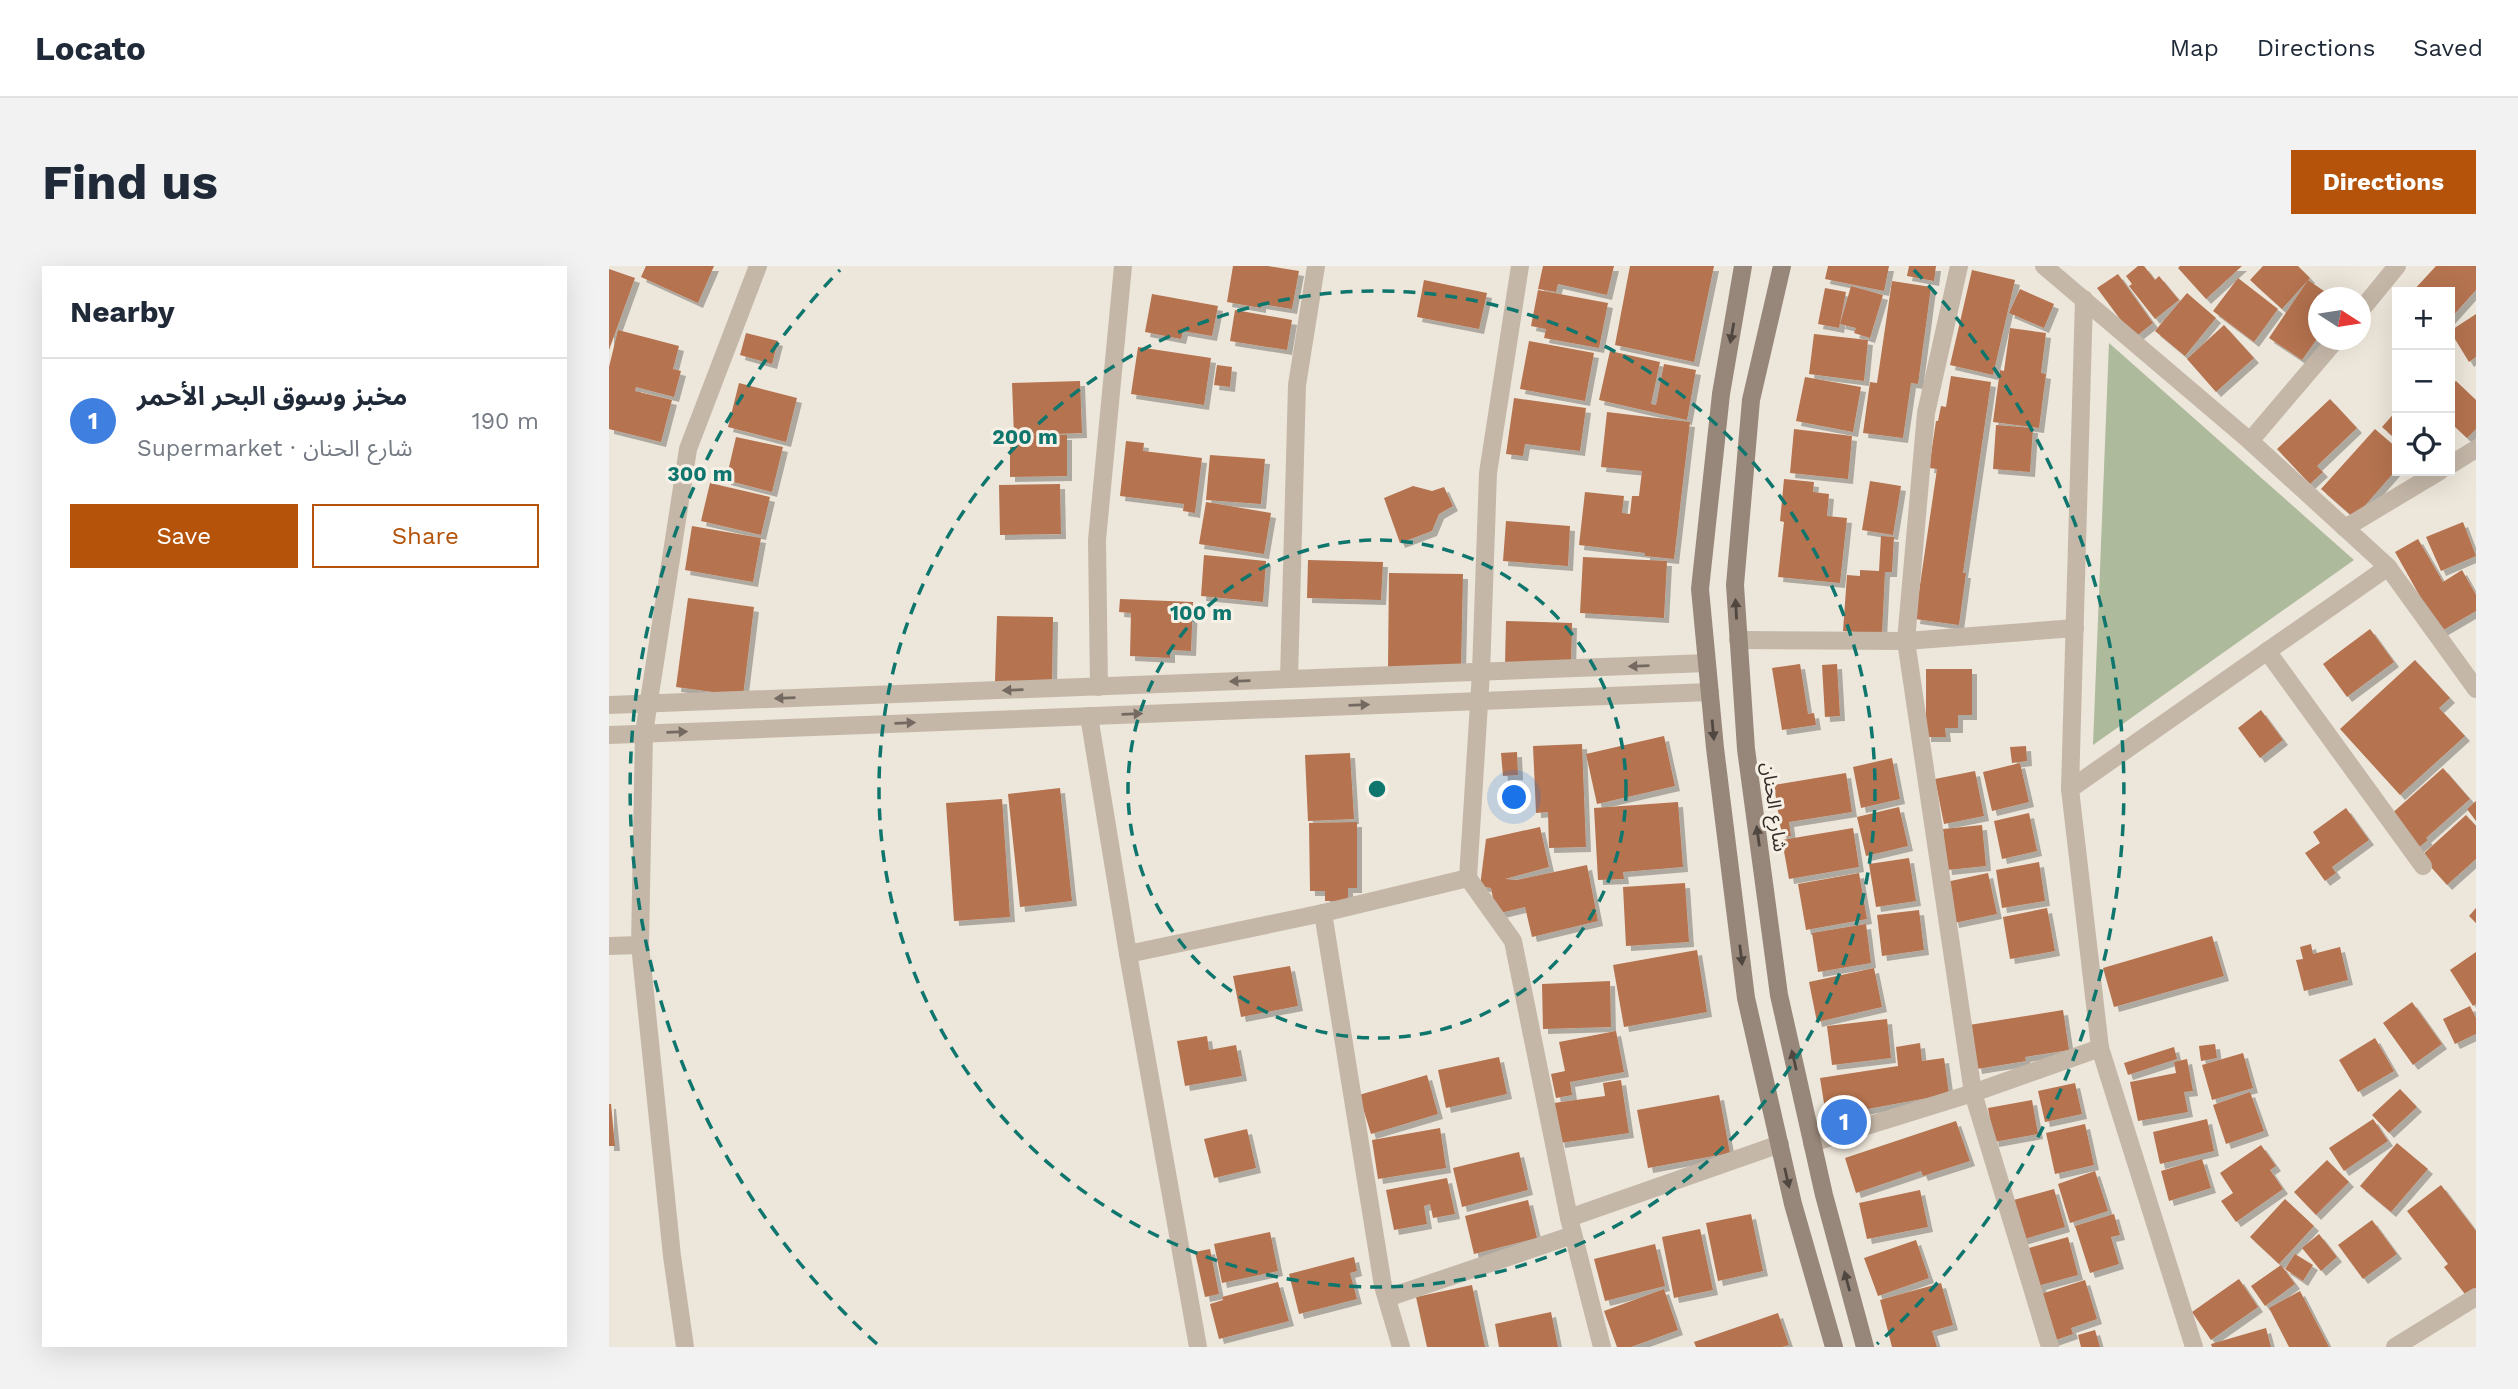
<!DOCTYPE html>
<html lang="en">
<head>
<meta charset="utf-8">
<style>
	:root { --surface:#fff; --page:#f2f2f3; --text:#1f2937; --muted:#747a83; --line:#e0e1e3; --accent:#b45309 }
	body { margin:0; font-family:"Work Sans","Noto Sans Arabic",sans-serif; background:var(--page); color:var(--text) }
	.controls { position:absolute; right:21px; top:21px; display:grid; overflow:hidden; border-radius:0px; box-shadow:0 7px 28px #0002 }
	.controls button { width:63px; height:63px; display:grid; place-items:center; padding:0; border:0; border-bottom:2px solid var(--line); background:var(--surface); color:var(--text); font:35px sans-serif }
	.compass { position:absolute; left:1699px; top:21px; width:63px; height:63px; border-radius:50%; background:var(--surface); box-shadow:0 7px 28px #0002; rotate:102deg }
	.you { position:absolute; left:906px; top:532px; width:24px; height:24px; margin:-18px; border:5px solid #fff; border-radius:50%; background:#1a73e8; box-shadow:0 0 0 10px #1a73e833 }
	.badge { display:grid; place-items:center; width:46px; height:46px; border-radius:50%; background:var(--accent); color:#fff; font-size:23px; font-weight:700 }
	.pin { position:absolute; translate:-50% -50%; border:4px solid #fff; box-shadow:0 2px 7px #0006 }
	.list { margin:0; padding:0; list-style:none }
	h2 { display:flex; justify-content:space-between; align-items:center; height:91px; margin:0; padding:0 28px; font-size:30px }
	h2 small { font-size:23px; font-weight:400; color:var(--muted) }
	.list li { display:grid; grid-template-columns:46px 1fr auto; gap:21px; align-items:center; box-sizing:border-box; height:126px; padding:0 28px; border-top:2px solid var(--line) }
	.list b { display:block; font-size:26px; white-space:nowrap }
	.list p { margin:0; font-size:23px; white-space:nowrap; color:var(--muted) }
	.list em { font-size:23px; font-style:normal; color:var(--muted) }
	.actions { display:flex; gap:14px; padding:21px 28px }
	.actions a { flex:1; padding:16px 0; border:2px solid var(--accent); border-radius:0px; text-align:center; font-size:24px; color:var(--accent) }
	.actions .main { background:var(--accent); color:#fff }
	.icon { flex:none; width:38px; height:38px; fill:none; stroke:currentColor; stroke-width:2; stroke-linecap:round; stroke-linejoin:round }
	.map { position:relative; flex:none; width:1867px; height:1081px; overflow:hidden; border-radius:0px }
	header { display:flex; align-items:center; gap:42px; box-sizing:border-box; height:98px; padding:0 35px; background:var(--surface); border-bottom:2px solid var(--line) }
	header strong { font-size:33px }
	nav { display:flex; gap:38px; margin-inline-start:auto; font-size:24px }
	.intro { display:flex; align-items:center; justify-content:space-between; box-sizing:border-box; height:168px; padding:0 42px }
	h1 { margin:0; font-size:49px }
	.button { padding:18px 32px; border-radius:0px; background:var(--accent); color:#fff; font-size:24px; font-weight:700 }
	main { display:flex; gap:42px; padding:0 42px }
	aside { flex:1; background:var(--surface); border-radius:0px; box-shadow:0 7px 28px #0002 }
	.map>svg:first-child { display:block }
</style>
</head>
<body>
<header>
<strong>Locato</strong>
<nav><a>Map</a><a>Directions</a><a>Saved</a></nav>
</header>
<div class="intro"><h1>Find us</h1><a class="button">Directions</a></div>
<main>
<aside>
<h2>Nearby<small></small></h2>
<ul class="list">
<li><span class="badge" style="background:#3f7fe0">1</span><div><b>مخبز وسوق البحر الأحمر</b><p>Supermarket · شارع الحنان</p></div><em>190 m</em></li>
</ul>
<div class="actions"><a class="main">Save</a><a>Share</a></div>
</aside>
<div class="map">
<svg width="1867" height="1081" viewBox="0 0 1867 1081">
	<defs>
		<filter id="shadow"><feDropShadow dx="5" dy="5" stdDeviation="0" flood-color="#0004"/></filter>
	</defs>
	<rect width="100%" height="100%" fill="#ede6da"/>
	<path fill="#adba9c" d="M1500 77 1745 294 1484 479Z"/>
	<g fill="#b57350" filter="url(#shadow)">
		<path d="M37 0H105L89 37 32 11Z"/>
		<path d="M624 0H659L690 5 683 43 652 38V42L618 36Z"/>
		<path d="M934 0H1005L998 29 949 18 947 26 929 23Z"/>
		<path d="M1021 0H1105L1085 96 1006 79Z"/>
		<path d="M1219 0H1280L1275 25 1216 13Z"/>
		<path d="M1300 0H1327L1325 15 1298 10Z"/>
		<path d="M1529 0H1535L1546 14 1550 10 1570 34 1546 53 1520 20 1523 18 1517 10Z"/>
		<path d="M1571 0H1633L1597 33 1569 2Z"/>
		<path d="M1654 0H1689L1701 12 1673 43 1641 14Z"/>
		<path d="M1827 0H1867V24L1841 53V26H1803Z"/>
		<path d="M0 3 26 12 0 84Z"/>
		<path d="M1363 4 1406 14 1384 109 1341 99Z"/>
		<path d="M1509 8 1544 57 1525 72 1488 22Z"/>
		<path d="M1629 12 1669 43 1645 76 1604 45Z"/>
		<path d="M815 14 878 27 870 63 808 51Z"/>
		<path d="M1699 14 1725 32H1710V70L1693 94 1660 72Z"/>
		<path d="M1283 15 1322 21 1309 118 1302 117 1294 172 1254 167 1261 116 1268 117Z"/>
		<path d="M1242 20 1274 29 1261 72 1245 67 1247 62 1231 58Z"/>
		<path d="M1216 22 1237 26 1230 62 1209 58Z"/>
		<path d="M1411 23 1445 38 1435 62 1400 47Z"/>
		<path d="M929 24 999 37 990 82 935 72 937 63 922 60Z"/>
		<path d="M1578 27 1607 52 1576 90 1546 65Z"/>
		<path d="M543 28 609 40 603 70 574 65 572 73 536 66Z"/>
		<path d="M626 44 683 54 678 84 621 75Z"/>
		<path d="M1867 48V91L1860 96 1841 65Z"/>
		<path d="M1615 59 1645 92 1607 126 1578 93Z"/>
		<path d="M1401 62 1437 67 1432 107 1437 108 1430 162 1384 156 1391 104 1395 105Z"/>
		<path d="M9 64 70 80 64 103 72 105 65 131 27 121 26 125 63 134 52 176 0 163V101Z"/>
		<path d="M137 67 169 75 163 98 131 89Z"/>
		<path d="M1205 68 1259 74 1255 115 1200 108Z"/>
		<path d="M920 75 985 87 976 135 911 123Z"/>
		<path d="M529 81 602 92 595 139 522 128Z"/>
		<path d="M1001 85 1051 96 1042 138 1047 139 1055 98 1087 104 1078 154 990 134Z"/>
		<path d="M608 99 623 101 621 121 605 119Z"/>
		<path d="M1342 110 1382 116 1354 307H1357L1350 359 1306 353 1328 203 1320 202 1327 155H1329L1332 140 1337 141Z"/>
		<path d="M1196 111 1252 121 1244 166 1187 155Z"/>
		<path d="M471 115 473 167 419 169H458V210L401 211V170H405L403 117Z"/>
		<path d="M1847 115 1867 134V163L1858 172 1841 156V121Z"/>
		<path d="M130 117 188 132 177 176 119 161Z"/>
		<path d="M905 132 977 142 971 185 916 178 914 190 897 188Z"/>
		<path d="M1721 133 1748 162 1708 200 1714 206 1701 218 1668 183Z"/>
		<path d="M1788 144V174L1773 161Z"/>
		<path d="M998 146 1081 156 1065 293 1036 290V287L970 279 976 226 1015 230 1013 247 1021 248 1023 230H1030L1033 205 992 201Z"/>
		<path d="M1387 159 1424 162 1421 206 1384 203Z"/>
		<path d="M1185 163 1243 170 1239 213 1181 207Z"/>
		<path d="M1766 163 1788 182V203L1745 252 1712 223Z"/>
		<path d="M127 171 174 181 163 226 117 214Z"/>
		<path d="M517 175 535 177 534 185 593 192 586 247 574 245 575 238 511 230Z"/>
		<path d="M601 189 656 193 652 238 597 234Z"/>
		<path d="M1175 213 1205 216 1204 226 1220 228 1218 250 1238 252 1231 317 1169 311 1175 256 1171 255Z"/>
		<path d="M1261 215 1292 220 1284 269 1253 264Z"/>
		<path d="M101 217 161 231 152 269 92 255Z"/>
		<path d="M451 218 452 268 391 269 390 219Z"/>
		<path d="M804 220 823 225 835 221 844 240 830 248 823 265 791 277 775 232Z"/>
		<path d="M597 236 662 247 655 288 590 278Z"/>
		<path d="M897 255 961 260 959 300 894 295Z"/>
		<path d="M1854 256 1867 290 1832 305 1817 271Z"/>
		<path d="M83 260 152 272 144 316 76 304Z"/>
		<path d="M1272 270 1285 271 1283 306H1276L1273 368 1234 365 1238 309 1251 310V304L1270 305Z"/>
		<path d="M1809 273 1834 316 1853 304 1867 329V345L1831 366 1786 286Z"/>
		<path d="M595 289 657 295 654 336 592 330Z"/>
		<path d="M974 291 1058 295 1055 352 971 347Z"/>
		<path d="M699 294 774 296 772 334 698 332Z"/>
		<path d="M780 307 854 308 852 402 779 401Z"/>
		<path d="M79 332 145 341 134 430 67 421Z"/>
		<path d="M511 333 584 336 582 385 561 384V392L521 390 522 347 510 346Z"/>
		<path d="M388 350 444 351 443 417 386 416Z"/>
		<path d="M897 355 963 357 962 400 896 398Z"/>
		<path d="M1761 363 1785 396 1738 431 1714 398Z"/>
		<path d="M1806 394 1841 432 1830 442 1856 470 1791 529 1731 463Z"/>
		<path d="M1191 398 1199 448 1205 447 1207 459 1173 464 1163 402Z"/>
		<path d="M1228 398 1231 450 1216 451 1213 399Z"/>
		<path d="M1317 403H1363V449H1349V462H1336L1337 471H1317Z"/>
		<path d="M1652 444 1674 474 1651 492 1629 462Z"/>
		<path d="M1055 470 1066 520 988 538 977 488Z"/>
		<path d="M973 478 977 581 940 582 939 546 927 547 924 480Z"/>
		<path d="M1417 480 1418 495 1403 497 1401 481Z"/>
		<path d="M908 486 909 509 894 510 892 487Z"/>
		<path d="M741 487 745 553 699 555 696 489Z"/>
		<path d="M1283 492 1291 533 1252 542 1244 501Z"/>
		<path d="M1411 497 1420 536 1383 545 1374 506Z"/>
		<path d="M1834 502 1861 533 1817 572 1819 574 1809 582 1780 550Z"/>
		<path d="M1366 505 1375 550 1335 558 1326 513Z"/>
		<path d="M1237 507 1243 546 1180 556 1182 570 1173 571 1165 519Z"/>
		<path d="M451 522 463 635 411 641 399 528Z"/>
		<path d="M393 533 401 651 345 655 337 537Z"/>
		<path d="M1867 535V555L1858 543Z"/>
		<path d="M1069 536 1074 601 1014 606 1015 613 989 614 985 542Z"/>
		<path d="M1290 541 1299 580 1257 590 1248 551Z"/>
		<path d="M1737 542 1760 574 1723 601 1727 607 1716 615 1696 587 1711 577 1704 566Z"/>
		<path d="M1420 547 1428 585 1393 593 1385 555Z"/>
		<path d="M1857 549 1867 560V593L1838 619 1812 590Z"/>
		<path d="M748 556V622H739V635H716V625H701L700 557Z"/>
		<path d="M1373 559 1377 600 1338 604 1334 563Z"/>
		<path d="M931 561 940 601 896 613 908 614 978 599 989 655 923 671 916 641 887 648 882 622 871 620 877 573Z"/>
		<path d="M1244 562 1250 601 1180 613 1173 574Z"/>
		<path d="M1300 592 1307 635 1267 641 1260 598Z"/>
		<path d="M1430 596 1436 635 1393 642 1387 604Z"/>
		<path d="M1250 607 1258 653 1197 664 1189 618Z"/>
		<path d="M1379 607 1388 648 1345 657 1337 616Z"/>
		<path d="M1076 617 1080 676 1017 680 1014 621Z"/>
		<path d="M1438 642 1446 685 1401 693 1394 651Z"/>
		<path d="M1867 642V657L1860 650Z"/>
		<path d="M1310 644 1315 684 1273 690 1268 649Z"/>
		<path d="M1257 658 1262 697 1209 706 1203 667Z"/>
		<path d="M1603 670 1615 710 1505 741 1494 702Z"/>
		<path d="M1702 678 1704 688 1731 681 1739 714 1695 725 1687 694 1694 693 1691 681Z"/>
		<path d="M1088 684 1098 746 1015 761 1004 699Z"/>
		<path d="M1867 686V738L1864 740 1841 704Z"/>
		<path d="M681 700 689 740 632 751 624 710Z"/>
		<path d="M1265 702 1273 741 1208 756 1200 716Z"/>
		<path d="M1001 715 1002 761 934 763 933 718Z"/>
		<path d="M1803 736 1833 778 1804 799 1774 757Z"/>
		<path d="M1861 740 1867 752V768L1846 778 1834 753Z"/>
		<path d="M1454 744 1460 784 1416 791 1417 795 1368 803 1360 759Z"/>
		<path d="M1278 753 1282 792 1223 799 1218 760Z"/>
		<path d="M1007 765 1015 806 961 816 963 829 947 832 942 808 956 805 950 776Z"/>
		<path d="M598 770 600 784 627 779 633 810 576 820 568 775Z"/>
		<path d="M1766 772 1785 805 1749 826 1730 794Z"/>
		<path d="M1311 777 1313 795 1335 792 1340 828 1253 844 1254 850 1218 856 1211 812 1289 800 1287 781Z"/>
		<path d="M1606 778 1608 792 1592 795 1590 780Z"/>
		<path d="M1565 781 1568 793 1519 809 1515 797Z"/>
		<path d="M1634 787 1644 822 1603 834 1593 799Z"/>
		<path d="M890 791 898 828 837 842 829 804Z"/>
		<path d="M1578 793 1584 825 1575 826 1579 846 1529 855 1521 816 1567 807 1565 796Z"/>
		<path d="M818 809 829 848 762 868 750 829Z"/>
		<path d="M1012 814 1020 867 951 877 945 837 996 830 994 817Z"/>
		<path d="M1466 817 1473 848 1436 856 1429 825Z"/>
		<path d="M1791 823 1808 841 1780 867 1763 849Z"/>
		<path d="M1641 826 1655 865 1617 878 1604 839Z"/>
		<path d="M1110 829 1121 887 1039 902 1028 844Z"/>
		<path d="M1423 834 1429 868 1385 876 1379 842Z"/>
		<path d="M0 838H2L6 880H0Z"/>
		<path d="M1598 853 1605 885 1551 898 1544 866Z"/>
		<path d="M1764 853 1779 875 1735 905 1720 882Z"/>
		<path d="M1347 855 1361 895 1314 910 1312 905 1247 927 1236 892Z"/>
		<path d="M1476 858 1485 899 1446 908 1437 867Z"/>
		<path d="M831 862 837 902 769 913 763 874Z"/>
		<path d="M638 863 647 902 605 912 595 873Z"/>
		<path d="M1788 877 1819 903 1782 946 1751 920Z"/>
		<path d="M1652 879 1667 900 1661 904 1674 923 1627 956 1612 935 1624 927 1611 907Z"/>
		<path d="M910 886 919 924 853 941 844 902Z"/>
		<path d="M1593 893 1602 922 1560 935 1552 905Z"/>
		<path d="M1718 894 1740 916 1707 949 1685 926Z"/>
		<path d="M1486 905 1499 945 1461 957 1449 918Z"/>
		<path d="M838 912 846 948 824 952 821 938 815 940 818 958 785 964 777 924Z"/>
		<path d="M1832 919 1867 965V1026L1859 1032 1835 1001 1839 998 1798 945Z"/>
		<path d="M1445 923 1456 961 1412 974 1401 935Z"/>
		<path d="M1311 924 1319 961 1258 973 1250 937Z"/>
		<path d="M1676 933 1705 960 1670 998 1641 971Z"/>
		<path d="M919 934 928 972 865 988 856 950Z"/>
		<path d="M1142 948 1154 1005 1109 1015 1097 957Z"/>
		<path d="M1505 948 1511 969 1502 971 1510 998 1481 1007 1466 960Z"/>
		<path d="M1763 954 1788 988 1754 1013 1729 979Z"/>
		<path d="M1091 963 1104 1024 1065 1032 1053 971Z"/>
		<path d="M661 966 669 1005 613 1017 605 978Z"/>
		<path d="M1710 968 1728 991 1712 1005 1693 982Z"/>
		<path d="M1459 971 1469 1009 1432 1019 1433 1022 1424 1024 1413 984Z"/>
		<path d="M1307 974 1320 1012 1269 1030 1255 992Z"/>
		<path d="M1046 978 1056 1020 996 1035 985 993Z"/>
		<path d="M601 983 610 1028 596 1031 586 986Z"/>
		<path d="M1686 988 1704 999 1694 1015 1676 1003Z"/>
		<path d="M745 991 748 1005 741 1007 748 1033 690 1048 680 1008Z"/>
		<path d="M1672 999 1686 1018 1656 1040 1642 1020Z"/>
		<path d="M1630 1013 1649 1041 1602 1074 1583 1046Z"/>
		<path d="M1476 1014 1488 1053 1462 1062 1464 1068 1444 1075 1429 1029Z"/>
		<path d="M669 1016 680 1055 610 1073 601 1038 614 1034 613 1031Z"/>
		<path d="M1332 1017 1344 1059 1323 1065 1328 1081H1283L1271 1034Z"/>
		<path d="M863 1019 876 1081H818L807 1031Z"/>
		<path d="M1055 1023 1069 1064 1022 1081H1008L995 1045Z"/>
		<path d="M1691 1025 1720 1081H1680L1660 1042Z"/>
		<path d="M942 1046 949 1081H890L886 1058Z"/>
		<path d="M1169 1047 1180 1079 1173 1081H1087L1085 1076Z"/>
		<path d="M1657 1062 1662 1081H1603L1602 1078Z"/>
		<path d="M1486 1064 1491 1081H1472L1469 1069Z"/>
	</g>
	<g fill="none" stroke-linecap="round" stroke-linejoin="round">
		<g stroke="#c4b7a8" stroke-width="18">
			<path d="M911 0 879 207 872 406 859 612 904 675 960 952 993 1081"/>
			<path d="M1350 0 1317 147 1297 375 1364 827 1441 1081"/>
			<path d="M1435 0 1641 175 1779 301 1867 423"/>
			<path d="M1475 33 1461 523 1491 782 1585 1081"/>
			<path d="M1752 44 1788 0"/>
			<path d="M1641 175 1727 74"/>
			<path d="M1841 199 1867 183"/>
			<path d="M1736 262 1831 205"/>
			<path d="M1129 374 1297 375 1466 362"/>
			<path d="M1658 385 1814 600"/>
			<path d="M680 413 688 119 707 0"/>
			<path d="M490 421 488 274 514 0"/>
			<path d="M0 439 1098 397"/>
			<path d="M480 450 519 688 589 1081"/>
			<path d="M0 469 1101 426"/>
			<path d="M1461 523 1779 301"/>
			<path d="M714 647 774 1020 792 1081"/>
			<path d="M0 680 31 679"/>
			<path d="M519 688 714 647 859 612"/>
			<path d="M1203 877 1364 827 1491 782"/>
			<path d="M960 952 1171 878"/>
			<path d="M778 1032 964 969"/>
			<path d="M76 1081 63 990 31 679 35 467 79 183 149 0"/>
			<path d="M1786 1081 1867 1031"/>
		</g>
		<g stroke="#97877a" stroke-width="18">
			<path d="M1134 0 1112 128 1091 323 1106 482 1137 732 1184 938 1225 1081"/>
			<path d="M1173 0 1142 134 1126 319 1137 483 1170 729 1215 929 1256 1081"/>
		</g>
	</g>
	<defs><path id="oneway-solid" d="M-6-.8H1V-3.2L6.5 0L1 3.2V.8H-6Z" transform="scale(1.75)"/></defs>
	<g fill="#504740">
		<use href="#oneway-solid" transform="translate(1123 67) rotate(100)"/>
		<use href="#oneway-solid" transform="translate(1127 343) rotate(-93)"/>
		<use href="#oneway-solid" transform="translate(1104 464) rotate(85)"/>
		<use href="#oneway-solid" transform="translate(1149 570) rotate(-98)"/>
		<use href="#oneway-solid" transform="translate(1132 689) rotate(83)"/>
		<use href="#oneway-solid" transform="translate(1185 794) rotate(-103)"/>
		<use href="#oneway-solid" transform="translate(1178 912) rotate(77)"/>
		<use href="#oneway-solid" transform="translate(1238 1015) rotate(-105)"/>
	</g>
	<g fill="#746a61">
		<use href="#oneway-solid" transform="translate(1030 400) rotate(178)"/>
		<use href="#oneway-solid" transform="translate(631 415) rotate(178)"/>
		<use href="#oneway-solid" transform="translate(404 424) rotate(178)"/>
		<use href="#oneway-solid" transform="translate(176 432) rotate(178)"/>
		<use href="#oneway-solid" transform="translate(750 439) rotate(-2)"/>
		<use href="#oneway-solid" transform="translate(523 448) rotate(-2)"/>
		<use href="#oneway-solid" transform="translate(296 457) rotate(-2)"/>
		<use href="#oneway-solid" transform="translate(68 466) rotate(-2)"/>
	</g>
	<g fill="none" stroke="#0f766e" stroke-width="3.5" stroke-dasharray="12 9">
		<circle cx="768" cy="523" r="249"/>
		<circle cx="768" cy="523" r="498"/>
		<path d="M268 1078A747 747 0 0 1 231 4M1305 4A747 747 0 0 1 1268 1078"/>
	</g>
	<g text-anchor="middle" stroke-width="6" stroke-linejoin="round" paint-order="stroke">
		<g font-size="19" fill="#322b27" stroke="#f6f0e6">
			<text transform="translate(1166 541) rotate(82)" y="7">شارع الحنان</text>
		</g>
	</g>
	<circle cx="768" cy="523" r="10" fill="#0f766e" stroke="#f6f0e6" stroke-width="3.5"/>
	<g font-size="21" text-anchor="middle" font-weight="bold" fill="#0f766e" stroke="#f6f0e6" stroke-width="6" stroke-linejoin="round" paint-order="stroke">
		<text x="416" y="178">200 m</text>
		<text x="91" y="215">300 m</text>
		<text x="592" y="354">100 m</text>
	</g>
</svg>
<div class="controls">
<button>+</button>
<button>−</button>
<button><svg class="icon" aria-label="locate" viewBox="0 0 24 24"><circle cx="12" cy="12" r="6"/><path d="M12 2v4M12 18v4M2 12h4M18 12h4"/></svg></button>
</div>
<svg class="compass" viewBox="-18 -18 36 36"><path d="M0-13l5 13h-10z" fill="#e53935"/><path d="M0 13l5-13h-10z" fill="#747a83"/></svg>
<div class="you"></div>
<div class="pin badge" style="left:1235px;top:856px;background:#3f7fe0">1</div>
</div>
</main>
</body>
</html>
